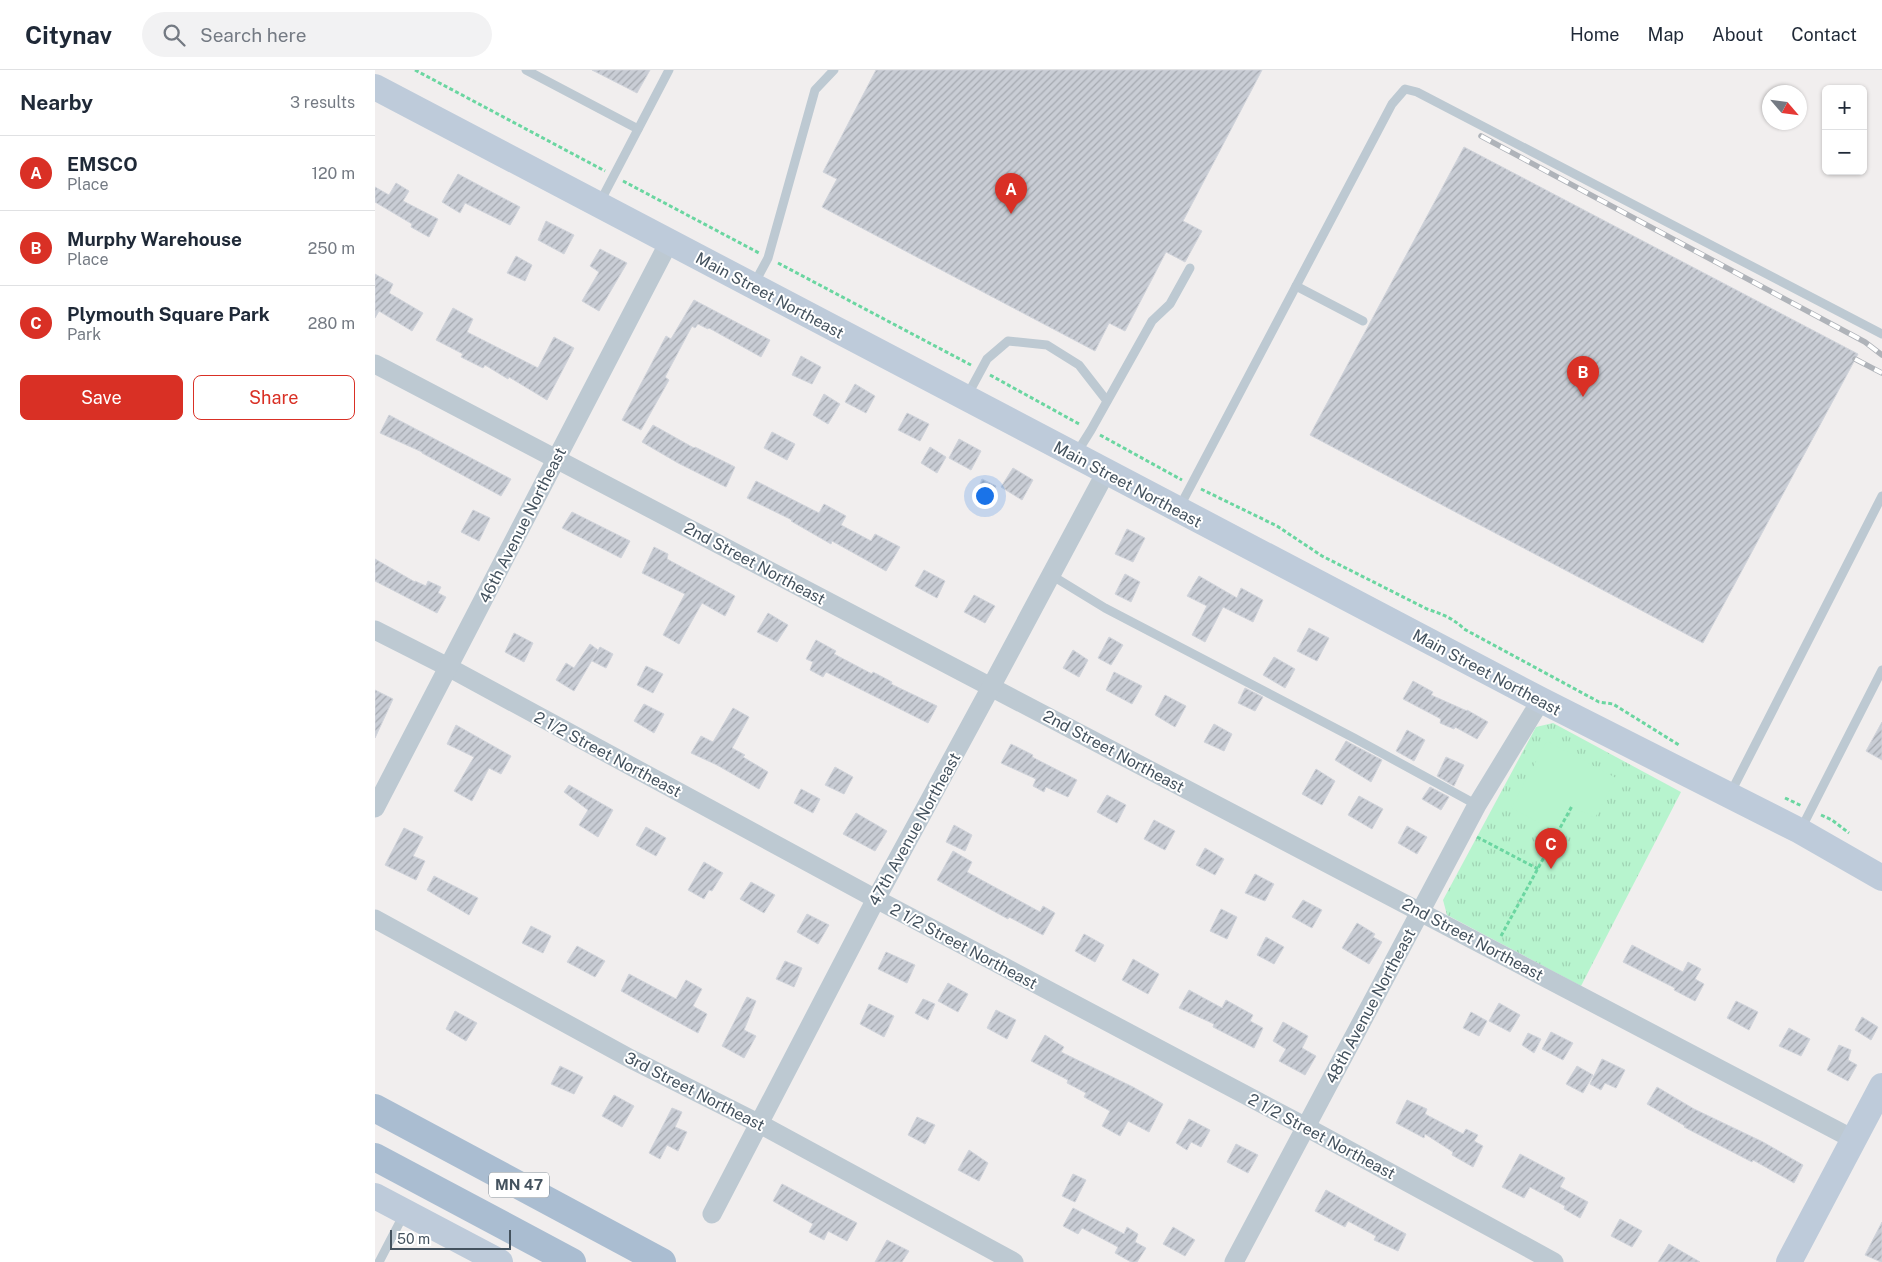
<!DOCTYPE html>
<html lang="en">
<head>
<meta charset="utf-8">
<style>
	:root { --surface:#fff; --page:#f2f2f3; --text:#1f2937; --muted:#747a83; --line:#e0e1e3; --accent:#d93025 }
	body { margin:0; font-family:"Public Sans",sans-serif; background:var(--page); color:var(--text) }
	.controls { position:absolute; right:15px; top:15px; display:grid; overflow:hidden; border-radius:8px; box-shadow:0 1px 4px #0004 }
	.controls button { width:45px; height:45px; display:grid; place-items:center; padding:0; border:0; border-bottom:1px solid var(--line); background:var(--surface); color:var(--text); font:25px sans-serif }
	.compass { position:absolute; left:1387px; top:15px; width:45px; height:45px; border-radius:50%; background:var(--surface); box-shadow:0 1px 4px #0004; rotate:118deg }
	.scale { position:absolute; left:15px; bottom:12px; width:121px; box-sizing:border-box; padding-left:5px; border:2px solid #44525e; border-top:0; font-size:14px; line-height:18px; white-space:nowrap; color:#44525e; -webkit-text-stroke:4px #fff; paint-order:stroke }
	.you { position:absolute; left:609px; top:425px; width:18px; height:18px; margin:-12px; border:4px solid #fff; border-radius:50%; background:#1a73e8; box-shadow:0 0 0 8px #1a73e833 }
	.badge { display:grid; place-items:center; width:32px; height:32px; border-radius:50%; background:var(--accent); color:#fff; font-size:16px; font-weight:700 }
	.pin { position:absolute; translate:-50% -41px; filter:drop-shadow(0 1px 2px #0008) }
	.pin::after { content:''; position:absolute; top:26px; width:18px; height:15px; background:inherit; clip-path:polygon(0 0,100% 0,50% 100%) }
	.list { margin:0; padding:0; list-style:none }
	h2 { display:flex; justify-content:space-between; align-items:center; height:65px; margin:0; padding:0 20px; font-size:21px }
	h2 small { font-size:16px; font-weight:400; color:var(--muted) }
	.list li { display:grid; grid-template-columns:32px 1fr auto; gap:15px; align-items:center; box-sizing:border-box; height:75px; padding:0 20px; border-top:1px solid var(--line) }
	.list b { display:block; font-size:19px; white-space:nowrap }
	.list p { margin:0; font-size:16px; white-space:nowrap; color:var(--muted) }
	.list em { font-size:16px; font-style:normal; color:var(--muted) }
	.actions { display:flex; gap:10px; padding:15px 20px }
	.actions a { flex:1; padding:11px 0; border:1px solid var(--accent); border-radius:8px; text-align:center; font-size:18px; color:var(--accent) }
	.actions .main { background:var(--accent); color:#fff }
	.icon { flex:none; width:28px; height:28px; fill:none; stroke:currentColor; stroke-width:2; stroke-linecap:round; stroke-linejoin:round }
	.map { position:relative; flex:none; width:1507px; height:1192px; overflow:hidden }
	header { display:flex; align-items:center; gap:30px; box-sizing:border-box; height:70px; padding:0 25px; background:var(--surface); border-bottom:1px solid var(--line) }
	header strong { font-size:24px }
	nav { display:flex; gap:28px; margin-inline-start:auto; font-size:18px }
	.search { width:350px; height:45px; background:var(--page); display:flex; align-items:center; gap:12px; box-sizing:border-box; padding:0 18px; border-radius:28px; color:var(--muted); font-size:19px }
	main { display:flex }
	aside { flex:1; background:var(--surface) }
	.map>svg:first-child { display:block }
</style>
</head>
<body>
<header>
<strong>Citynav</strong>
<div class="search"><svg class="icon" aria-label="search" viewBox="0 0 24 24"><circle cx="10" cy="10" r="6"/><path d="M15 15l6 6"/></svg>Search here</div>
<nav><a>Home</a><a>Map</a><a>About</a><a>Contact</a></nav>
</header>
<main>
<aside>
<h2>Nearby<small>3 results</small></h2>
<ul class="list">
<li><span class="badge">A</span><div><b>EMSCO</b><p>Place</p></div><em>120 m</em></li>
<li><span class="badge">B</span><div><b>Murphy Warehouse</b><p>Place</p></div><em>250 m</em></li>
<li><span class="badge">C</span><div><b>Plymouth Square Park</b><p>Park</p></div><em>280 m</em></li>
</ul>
<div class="actions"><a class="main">Save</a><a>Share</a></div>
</aside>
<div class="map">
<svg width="1507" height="1192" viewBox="0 0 1507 1192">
	<defs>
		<pattern id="park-tufts" width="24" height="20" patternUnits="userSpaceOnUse" patternTransform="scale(1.25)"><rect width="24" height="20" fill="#b7f4ce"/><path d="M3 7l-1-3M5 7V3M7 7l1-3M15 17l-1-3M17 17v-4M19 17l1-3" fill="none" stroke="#9fd3b3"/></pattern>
		<pattern id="building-hatch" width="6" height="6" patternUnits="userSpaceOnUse" patternTransform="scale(1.25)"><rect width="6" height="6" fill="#c9cdd5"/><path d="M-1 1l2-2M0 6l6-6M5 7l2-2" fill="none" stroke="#a5a9b0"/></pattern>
	</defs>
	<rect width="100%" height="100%" fill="#f1eeee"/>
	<path fill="url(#park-tufts)" d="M1178 653 1306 722 1206 916 1072 845 1068 830 1161 657Z"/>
	<path fill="#b7f4ce" d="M1172 671 1241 708 1220 748 1197 736 1182 762 1136 738Z"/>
	<g fill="url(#building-hatch)" stroke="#d1d4db">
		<path d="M217 0H275L262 23Z"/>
		<path d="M501 0H887L808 151 827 161 810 192 791 182 750 261 734 253 720 281 447 137 462 109 448 102Z"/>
		<path d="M1089 77 1483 284 1328 573 935 365Z"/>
		<path d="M83 104 145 137 135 155 90 133 85 143 67 132Z"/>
		<path d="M21 113 34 121 28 131 63 149 54 167 36 157 37 154 0 132V117L14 125Z"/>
		<path d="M171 151 199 165 189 184 163 170Z"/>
		<path d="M225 179 252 193 224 241 207 231 224 202 215 196Z"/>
		<path d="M141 186 157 195 150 211 132 203Z"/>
		<path d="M0 204 18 214 14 223 48 243 37 261 4 241 0 248Z"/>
		<path d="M319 230 395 270 386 287 334 258 333 259 323 254 320 258 317 256 290 307 294 310 266 360 247 350 291 266 296 269Z"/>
		<path d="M78 238 98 249 92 262 163 298 179 267 199 278 172 330 134 307 133 309 110 295 108 298 86 287 88 284 61 270Z"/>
		<path d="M426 286 446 297 437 314 417 305Z"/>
		<path d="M480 314 500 326 491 343 470 332Z"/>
		<path d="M449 324 465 334 453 354 438 345Z"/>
		<path d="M532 343 554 354 545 371 523 360Z"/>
		<path d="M14 345 136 409 126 426 47 383V382L5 363Z"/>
		<path d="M278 355 319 378 320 377 360 397 351 417 303 393 267 372Z"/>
		<path d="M397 362 420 374 412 390 389 378Z"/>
		<path d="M584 369 606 381 596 400 574 388Z"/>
		<path d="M555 377 571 387 562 403 546 393Z"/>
		<path d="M638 398 658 410 647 430 626 417Z"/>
		<path d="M607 409 621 416 614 431 601 424Z"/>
		<path d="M381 411 444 443 449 434 471 446 466 455 496 471 500 464 525 477 511 501 457 471 456 474 416 451 417 450 372 428Z"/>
		<path d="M98 440 115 448 104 471 86 462Z"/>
		<path d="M197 442 255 471 246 488 187 458Z"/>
		<path d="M752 459 770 468 758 492 740 484Z"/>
		<path d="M279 477 293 484 292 489 360 526 350 546 327 533 304 574 288 565 310 524 267 503Z"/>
		<path d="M0 489 40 512V511L51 516 53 511 66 517 63 523 71 527 62 543 0 511Z"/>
		<path d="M549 500 570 511 562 528 540 516Z"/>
		<path d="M750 504 765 512 756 532 740 524Z"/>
		<path d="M824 506 862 528 866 518 888 530 878 552 848 537 830 572 817 565 832 536 812 526Z"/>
		<path d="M599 525 620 536 610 553 589 542Z"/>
		<path d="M393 543 413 555 402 572 382 562Z"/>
		<path d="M934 558 954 568 942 591 922 581Z"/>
		<path d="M139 563 158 573 149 592 130 582Z"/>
		<path d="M734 567 748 575 736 595 723 588Z"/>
		<path d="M441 570 461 581 459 584 497 604 498 602 517 612 516 614 562 636 553 653 451 602 448 607 435 600 438 592 431 589Z"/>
		<path d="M215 574 223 580 199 621 181 610 191 593 199 598Z"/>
		<path d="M225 577 238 584 231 598 217 591Z"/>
		<path d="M698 580 713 590 704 607 688 598Z"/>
		<path d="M899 587 920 599 910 618 888 605Z"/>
		<path d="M271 596 288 604 278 623 262 615Z"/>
		<path d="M739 602 767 616 757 634 731 620Z"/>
		<path d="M1038 611 1058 622 1056 625 1092 641V640L1113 652 1102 669 1080 657 1079 659 1065 653 1066 649 1028 629Z"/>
		<path d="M870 618 888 627 880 641 863 633Z"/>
		<path d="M0 620 18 629 0 668Z"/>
		<path d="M790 625 811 636 800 657 780 645Z"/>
		<path d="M269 634 289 644 279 663 259 651Z"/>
		<path d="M358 638 374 647 357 678 370 685 368 687 393 702 384 719 342 695 316 683 326 666 338 672Z"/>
		<path d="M1507 652V690L1491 681Z"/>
		<path d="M839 654 857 664 849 681 829 672Z"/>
		<path d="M81 655 136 686 126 704 114 698 97 731 79 721 99 687 72 674Z"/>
		<path d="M1032 660 1050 670 1039 691 1021 681Z"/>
		<path d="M971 671 1007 690 996 712 960 690Z"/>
		<path d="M636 674 658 685 657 687 702 710 693 727 671 717 669 722 658 716 661 709 626 693Z"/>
		<path d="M1071 687 1089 695 1079 716 1062 706Z"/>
		<path d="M460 697 478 707 469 724 450 715Z"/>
		<path d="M941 699 960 711 947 735 927 724Z"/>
		<path d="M194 715 238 740 223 767 204 755 213 740 189 722Z"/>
		<path d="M1055 717 1074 727 1066 740 1047 729Z"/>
		<path d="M426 719 445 729 438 743 419 733Z"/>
		<path d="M732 725 751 735 742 753 722 742Z"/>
		<path d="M984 726 1008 739 997 759 973 745Z"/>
		<path d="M481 743 512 761 500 781 468 764Z"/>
		<path d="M779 750 800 761 790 780 769 769Z"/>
		<path d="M579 755 597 765 590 781 571 772Z"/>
		<path d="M1032 756 1052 767 1042 784 1023 773Z"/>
		<path d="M271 757 291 768 281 786 261 775Z"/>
		<path d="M29 758 48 767 38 786 50 791 41 810 10 795Z"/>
		<path d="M830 778 849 789 840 805 821 795Z"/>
		<path d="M578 781 597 792 592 802 665 842 668 836 680 843 668 865 634 847 633 849 562 810Z"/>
		<path d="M329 792 348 803 337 821 334 820 329 829 313 820Z"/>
		<path d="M880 804 899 814 890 831 870 823Z"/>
		<path d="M59 806 103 828 94 845 52 820Z"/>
		<path d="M376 812 400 825 389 843 365 829Z"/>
		<path d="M928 830 947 840 937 858 917 847Z"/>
		<path d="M846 839 862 847 852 869 835 861Z"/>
		<path d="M432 844 454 855 443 874 422 862Z"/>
		<path d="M982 853 1000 864 998 867 1007 872 994 894 967 878Z"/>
		<path d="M156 856 176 866 168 883 147 873Z"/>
		<path d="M709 864 729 875 720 892 700 881Z"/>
		<path d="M891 867 909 877 899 894 882 885Z"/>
		<path d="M1257 875 1308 902 1313 892 1326 899 1320 909 1329 914 1320 931 1299 920 1300 918 1248 892Z"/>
		<path d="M202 876 230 891 220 907 192 892Z"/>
		<path d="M511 882 540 895 532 913 503 899Z"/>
		<path d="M758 889 784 904 773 924 747 910Z"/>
		<path d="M410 891 427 898 419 917 401 909Z"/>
		<path d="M254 904 301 929 311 910 327 919 318 936 332 944 323 963 246 921Z"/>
		<path d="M573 913 593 924 583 942 563 931Z"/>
		<path d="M814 920 847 938 851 930 878 945 875 951 888 958 879 978 838 957 839 954 804 938Z"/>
		<path d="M372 927 381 931 369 960 381 966 369 988 347 976Z"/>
		<path d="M548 929 560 934 553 950 540 943Z"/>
		<path d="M1361 931 1383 942 1374 960 1352 948Z"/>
		<path d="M1124 933 1145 945 1135 962 1114 951Z"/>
		<path d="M494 934 519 946 509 967 485 954Z"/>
		<path d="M621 940 641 950 632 969 612 958Z"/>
		<path d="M80 941 102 953 91 971 71 959Z"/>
		<path d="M1096 942 1112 951 1104 966 1088 958Z"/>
		<path d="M1487 947 1503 957 1496 970 1480 960Z"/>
		<path d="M908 952 933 966 927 978 941 986 930 1005 904 991 911 979 898 971Z"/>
		<path d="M1414 958 1435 969 1426 986 1404 976Z"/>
		<path d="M1176 962 1198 973 1188 990 1167 979Z"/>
		<path d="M1153 963 1166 969 1159 983 1147 975Z"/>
		<path d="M670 965 689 977 686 982 758 1017 788 1034 774 1062 753 1051 745 1066 727 1056 735 1041 709 1027 711 1023 692 1013 693 1010 656 991Z"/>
		<path d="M1464 975 1476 980 1473 990 1482 995 1473 1011 1452 1000Z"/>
		<path d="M1227 989 1250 1000 1241 1018 1230 1013 1226 1020 1215 1014Z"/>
		<path d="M185 996 208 1007 199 1024 176 1014Z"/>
		<path d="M1202 996 1218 1005 1208 1023 1191 1014Z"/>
		<path d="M1282 1017 1319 1039 1388 1072 1428 1095 1419 1113 1378 1090 1377 1092 1309 1057 1310 1056 1272 1034Z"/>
		<path d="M239 1025 259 1036 247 1057 227 1046Z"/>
		<path d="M1032 1030 1052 1039 1050 1044 1088 1064 1091 1059 1103 1065 1099 1071 1108 1076 1098 1097 1077 1085 1078 1082 1050 1064 1049 1068 1021 1053Z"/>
		<path d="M297 1038 307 1042 300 1057 312 1062 303 1081 292 1075 285 1089 274 1083Z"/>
		<path d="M542 1047 560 1055 550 1074 533 1065Z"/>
		<path d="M814 1049 835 1060 826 1077 816 1072 812 1080 801 1073Z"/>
		<path d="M861 1074 883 1085 873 1103 852 1092Z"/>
		<path d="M594 1080 613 1093 604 1111 583 1100Z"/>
		<path d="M1145 1084 1190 1108 1185 1117 1213 1132 1205 1148 1189 1139 1190 1136 1155 1117 1149 1128 1127 1117Z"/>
		<path d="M698 1104 711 1110 700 1132 687 1126Z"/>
		<path d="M407 1114 482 1153 472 1171 453 1161 449 1170 434 1162 438 1154 398 1131Z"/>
		<path d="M951 1120 1031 1164 1023 1181 999 1170 1001 1166 973 1151 970 1157 940 1141Z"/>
		<path d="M698 1138 749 1164 752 1157 763 1164 760 1172 771 1178 762 1192H756L740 1183 743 1177 707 1158 703 1164 688 1156Z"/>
		<path d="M1245 1149 1267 1161 1257 1177 1236 1166Z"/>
		<path d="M1507 1152V1192H1506L1490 1185Z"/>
		<path d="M798 1157 820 1170 810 1186 788 1174Z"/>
		<path d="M512 1170 534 1181 527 1192H500Z"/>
		<path d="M1294 1174 1325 1192H1283Z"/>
	</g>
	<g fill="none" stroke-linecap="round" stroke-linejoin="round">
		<g stroke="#6bd6a1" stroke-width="3" stroke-dasharray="4 2.5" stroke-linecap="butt">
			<path d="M40 0 230 101"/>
			<path d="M248 111 384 183"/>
			<path d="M403 193 596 295"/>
			<path d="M615 305 706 355"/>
			<path d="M725 365 807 410"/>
			<path d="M826 419 902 456 947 486 1052 539C1067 544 1078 548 1089 559L1224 632 1238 634 1304 675"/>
			<path d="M1410 728 1427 736"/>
			<path d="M1446 745 1457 750 1474 763"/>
			<path d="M1102 767 1163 799"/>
			<path d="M1126 866 1197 736"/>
		</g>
		<g stroke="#bdc9d2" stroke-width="9">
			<path d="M151 0 263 59"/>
			<path d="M225 132 294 0"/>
			<path d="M379 214 393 188 440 20 459 0"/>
			<path d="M921 216 988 251"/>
			<path d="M592 326 612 289 633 271 672 275 704 295 732 331"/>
			<path d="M701 384 716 360 777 251 795 234 815 198"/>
			<path d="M804 438 1017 34 1030 19 1042 22 1507 264"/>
			<path d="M676 505 730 538 979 668 1102 735"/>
			<path d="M1355 724 1507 426"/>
			<path d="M1426 759 1507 600"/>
			<path d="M4 1192 29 1144"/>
		</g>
		<g stroke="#bdc9d2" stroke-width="19">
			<path d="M0 294 1478 1069"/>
			<path d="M0 560 73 597 501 829 931 1057 1179 1192"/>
			<path d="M0 738 294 172"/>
			<path d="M0 849 256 989 385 1054 639 1192"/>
			<path d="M337 1144 501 829 616 617 731 402"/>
			<path d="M859 1192 1102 735 1166 630"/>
		</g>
		<g stroke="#becbda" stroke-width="26">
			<path d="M0 17 1166 630 1425 761 1507 808"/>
			<path d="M0 1126 125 1192"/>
			<path d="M1414 1192 1507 1016"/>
		</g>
		<g stroke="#aabdd1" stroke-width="28">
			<path d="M0 1038 287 1192"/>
			<path d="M0 1087 197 1192"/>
		</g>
		<g stroke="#afb3b9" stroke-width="5.5">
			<g id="rail">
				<path d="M1106 66 1490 272 1507 285"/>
				<path d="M1480 289 1507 303"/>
			</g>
		</g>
		<use href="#rail" stroke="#fff" stroke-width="4" stroke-dasharray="11" stroke-linecap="butt"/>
	</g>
	<g text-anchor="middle" stroke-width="4" stroke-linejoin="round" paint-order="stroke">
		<rect fill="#fff" stroke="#7c868e" stroke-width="1" x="114" y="1102.5" width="60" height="25" rx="4"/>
		<g font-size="15" font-weight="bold" fill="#44525e">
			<text x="144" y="1120">MN 47</text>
		</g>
		<g font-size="16" fill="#44525e" stroke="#fff">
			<text transform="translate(395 225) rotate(28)" y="6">Main Street Northeast</text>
			<text transform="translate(753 414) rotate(28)" y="6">Main Street Northeast</text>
			<text transform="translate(147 455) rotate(-63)" y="6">46th Avenue Northeast</text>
			<text transform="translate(380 493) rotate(28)" y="6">2nd Street Northeast</text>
			<text transform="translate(1112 602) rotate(28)" y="6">Main Street Northeast</text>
			<text transform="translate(739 681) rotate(28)" y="6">2nd Street Northeast</text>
			<text transform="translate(233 684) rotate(28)" y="6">2 1/2 Street Northeast</text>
			<text transform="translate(539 759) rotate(-61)" y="6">47th Avenue Northeast</text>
			<text transform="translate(1098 869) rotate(28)" y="6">2nd Street Northeast</text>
			<text transform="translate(589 876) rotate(28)" y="6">2 1/2 Street Northeast</text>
			<text transform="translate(995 936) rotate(-62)" y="6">48th Avenue Northeast</text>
			<text transform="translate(320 1021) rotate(27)" y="6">3rd Street Northeast</text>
			<text transform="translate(947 1066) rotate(28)" y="6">2 1/2 Street Northeast</text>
		</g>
	</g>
</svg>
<div class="controls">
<button>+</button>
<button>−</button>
</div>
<svg class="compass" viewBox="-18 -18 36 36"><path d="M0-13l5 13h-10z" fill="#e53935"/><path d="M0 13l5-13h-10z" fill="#747a83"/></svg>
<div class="scale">50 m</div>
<div class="you"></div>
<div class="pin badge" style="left:636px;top:144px">A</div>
<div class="pin badge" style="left:1208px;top:327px">B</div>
<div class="pin badge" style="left:1176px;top:799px">C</div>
</div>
</main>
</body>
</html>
